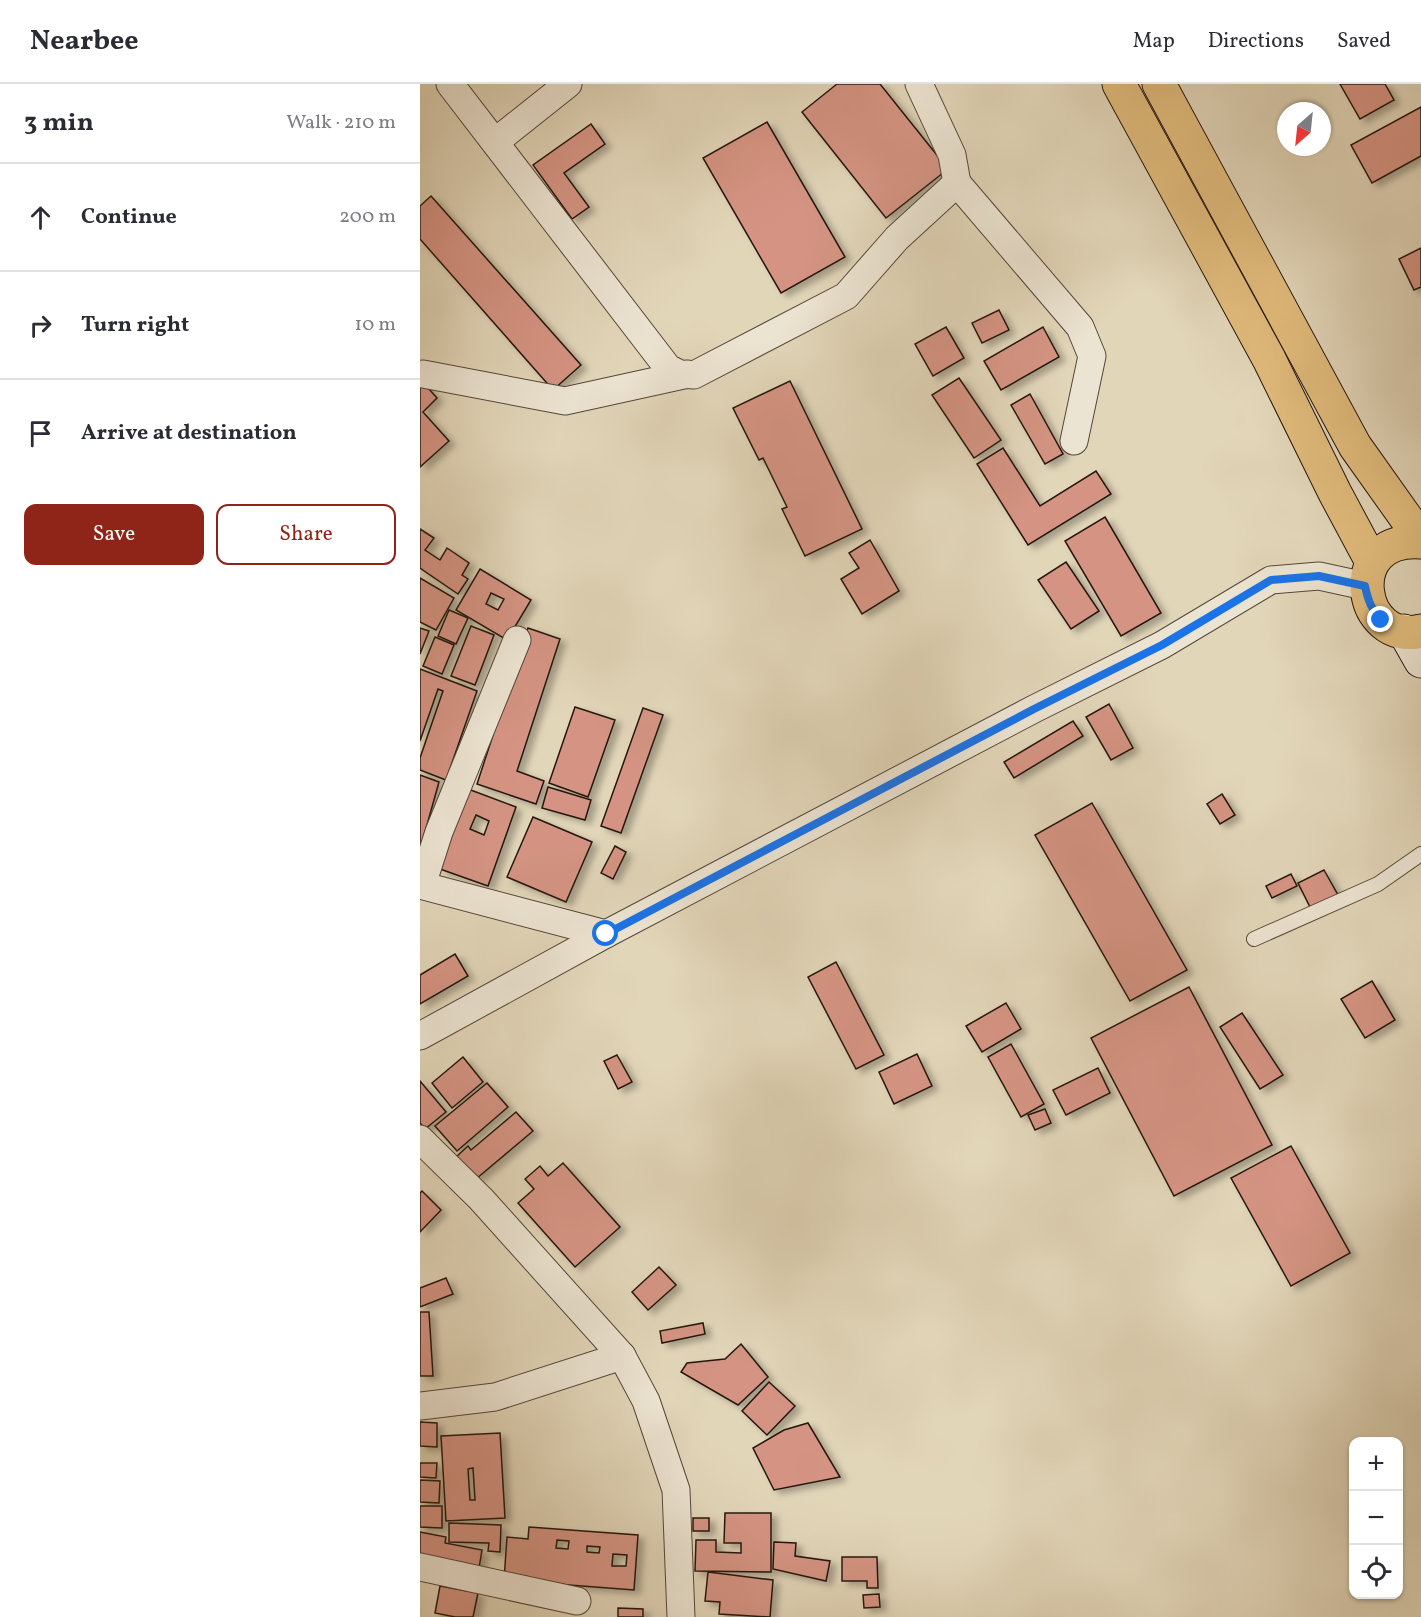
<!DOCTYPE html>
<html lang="en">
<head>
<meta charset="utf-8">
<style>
	:root { --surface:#fff; --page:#f7f7f7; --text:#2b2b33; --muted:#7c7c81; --line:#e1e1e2; --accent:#8f2418 }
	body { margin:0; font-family:Vollkorn,serif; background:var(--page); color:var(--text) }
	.controls { position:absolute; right:18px; bottom:18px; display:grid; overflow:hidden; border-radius:12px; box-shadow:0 2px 4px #0004 }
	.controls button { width:54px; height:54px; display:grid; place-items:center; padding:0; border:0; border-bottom:2px solid var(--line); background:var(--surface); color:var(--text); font:30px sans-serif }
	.compass { position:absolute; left:857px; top:18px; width:54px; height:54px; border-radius:50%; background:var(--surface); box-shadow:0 2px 4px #0004; rotate:207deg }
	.stop { position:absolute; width:18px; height:18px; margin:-14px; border:4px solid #1a73e8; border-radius:50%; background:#fff }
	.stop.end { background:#1a73e8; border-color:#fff; box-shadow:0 2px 6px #0008 }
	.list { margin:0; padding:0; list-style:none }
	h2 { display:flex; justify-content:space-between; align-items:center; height:78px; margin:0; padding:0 24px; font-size:26px }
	h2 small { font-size:20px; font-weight:400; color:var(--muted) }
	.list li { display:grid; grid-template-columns:39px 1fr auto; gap:18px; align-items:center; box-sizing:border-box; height:108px; padding:0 24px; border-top:2px solid var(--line) }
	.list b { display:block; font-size:22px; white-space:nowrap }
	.list em { font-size:20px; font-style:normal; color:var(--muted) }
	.actions { display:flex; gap:12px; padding:18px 24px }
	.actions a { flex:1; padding:14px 0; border:2px solid var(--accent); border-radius:12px; text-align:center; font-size:21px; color:var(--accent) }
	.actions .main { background:var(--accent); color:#fff }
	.icon { flex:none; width:33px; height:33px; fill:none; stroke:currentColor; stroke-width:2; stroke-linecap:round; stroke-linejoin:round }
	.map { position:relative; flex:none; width:1001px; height:1533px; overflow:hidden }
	header { display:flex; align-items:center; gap:36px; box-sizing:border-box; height:84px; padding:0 30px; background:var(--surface); border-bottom:2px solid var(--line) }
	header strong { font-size:28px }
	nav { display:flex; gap:33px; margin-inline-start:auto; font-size:21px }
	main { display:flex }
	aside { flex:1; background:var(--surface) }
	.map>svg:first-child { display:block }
</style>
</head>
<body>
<header>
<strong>Nearbee</strong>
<nav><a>Map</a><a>Directions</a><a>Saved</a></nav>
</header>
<main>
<aside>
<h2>3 min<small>Walk · 210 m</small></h2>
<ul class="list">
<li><svg class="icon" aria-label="ahead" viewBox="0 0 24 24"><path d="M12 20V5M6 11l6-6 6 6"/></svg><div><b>Continue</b></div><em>200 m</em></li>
<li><svg class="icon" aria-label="right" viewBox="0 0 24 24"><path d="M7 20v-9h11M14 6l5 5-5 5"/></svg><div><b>Turn right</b></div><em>10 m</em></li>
<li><svg class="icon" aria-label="arrive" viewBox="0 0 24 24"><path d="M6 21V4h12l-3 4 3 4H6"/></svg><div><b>Arrive at destination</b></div></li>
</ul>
<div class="actions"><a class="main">Save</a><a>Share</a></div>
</aside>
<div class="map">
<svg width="1001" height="1533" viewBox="0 0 1001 1533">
	<defs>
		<filter id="shadow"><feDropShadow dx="6" dy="4" stdDeviation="3" flood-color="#0004"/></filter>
	</defs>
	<rect width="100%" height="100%" fill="#e2d6b9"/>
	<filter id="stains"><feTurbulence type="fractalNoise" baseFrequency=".00333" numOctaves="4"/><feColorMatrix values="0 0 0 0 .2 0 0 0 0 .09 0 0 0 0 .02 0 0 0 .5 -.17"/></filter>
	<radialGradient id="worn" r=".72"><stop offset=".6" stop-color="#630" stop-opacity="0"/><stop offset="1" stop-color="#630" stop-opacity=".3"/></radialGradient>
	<g fill="#d59483" stroke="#26170e" stroke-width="1.5" fill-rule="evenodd" filter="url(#shadow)">
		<path d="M417 0H460L528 85 466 134 382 28Z"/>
		<path d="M920 0H965L974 16 940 35Z"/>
		<path d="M1001 23V72L952 99 931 61Z"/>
		<path d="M347 38 425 173 361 209 283 74Z"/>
		<path d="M171 40 185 60 144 89 169 123 152 135 113 81Z"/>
		<path d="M11 112 161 281 133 306 0 155V122Z"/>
		<path d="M1001 164V203L994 206 979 175Z"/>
		<path d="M579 226 589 246 562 259 552 239Z"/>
		<path d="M526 243 544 274 513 292 495 260Z"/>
		<path d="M623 243 639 273 581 306 564 277Z"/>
		<path d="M539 294 581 356 554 374 512 311Z"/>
		<path d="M0 295 17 314 3 328 29 357 0 383Z"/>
		<path d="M370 297 442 445 385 472 362 425 367 423 343 374 339 376 313 324Z"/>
		<path d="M610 310 643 370 625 380 591 321Z"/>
		<path d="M583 364 620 422 676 387 691 410 608 461 557 380Z"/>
		<path d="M685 433 741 529 701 552 645 457Z"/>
		<path d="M0 445 14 454 5 466 20 476 27 464 49 479 42 491 48 495 38 510 0 484Z"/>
		<path d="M450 456 479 507 442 530 421 495 439 484 429 469Z"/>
		<path d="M646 478 679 527 651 545 618 496Z"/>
		<path d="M60 485 111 516 87 556 36 526ZM71 509 84 515 78 526 66 520Z"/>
		<path d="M0 494 34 514 16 546 0 538Z"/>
		<path d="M29 526 48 534 36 560 18 552Z"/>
		<path d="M51 542 74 551 55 601 31 592Z"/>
		<path d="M0 544 9 547 0 570Z"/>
		<path d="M108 544 140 555 97 687 124 697 116 720 57 700Z"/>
		<path d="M15 553 34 561 22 590 3 582Z"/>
		<path d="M0 585 57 607 26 696 0 686V674L23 607 18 605 0 657Z"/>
		<path d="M689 620 713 664 691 676 666 633Z"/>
		<path d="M155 623 195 636 168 713 129 699Z"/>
		<path d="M223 624 243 631 201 749 181 742Z"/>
		<path d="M653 637 663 652 594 694 584 678Z"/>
		<path d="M0 691 19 698 0 766Z"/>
		<path d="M128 703 171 716 165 736 122 724Z"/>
		<path d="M48 705 96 723 68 802 20 785ZM56 731 69 737 64 751 50 745Z"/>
		<path d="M802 710 815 731 800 740 787 720Z"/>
		<path d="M672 719 767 886 710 917 615 751Z"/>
		<path d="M113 733 172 758 146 818 87 793Z"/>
		<path d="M195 762 206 768 193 795 181 789Z"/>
		<path d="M904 786 918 811 891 825 878 799Z"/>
		<path d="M871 790 877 802 852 814 846 802Z"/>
		<path d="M35 870 48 892 0 920V891Z"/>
		<path d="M416 878 464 971 436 985 388 893Z"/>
		<path d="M952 897 975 936 945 954 921 915Z"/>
		<path d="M769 903 852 1061 754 1112 671 954Z"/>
		<path d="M586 919 601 945 562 968 546 942Z"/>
		<path d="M822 929 863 991 840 1005 800 943Z"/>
		<path d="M591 960 624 1020 601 1033 568 973Z"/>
		<path d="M497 970 512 1002 474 1020 459 988Z"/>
		<path d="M197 971 212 998 198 1005 184 977Z"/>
		<path d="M43 973 63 998 32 1024 12 999Z"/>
		<path d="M678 984 690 1009 646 1031 633 1006Z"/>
		<path d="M0 997 26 1028 5 1045 0 1039Z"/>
		<path d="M67 999 88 1023 37 1067 15 1042Z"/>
		<path d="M625 1025 631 1039 615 1046 608 1031Z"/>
		<path d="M96 1028 113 1047 56 1095 36 1073 48 1062 51 1066Z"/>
		<path d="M871 1062 930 1169 871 1202 811 1094Z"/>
		<path d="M143 1079 200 1143 155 1183 98 1119 114 1105 105 1095 120 1082 128 1092Z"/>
		<path d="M2 1107 21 1126 0 1148V1109Z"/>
		<path d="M239 1183 256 1201 228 1226 212 1208Z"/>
		<path d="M26 1194 33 1210 0 1223V1204Z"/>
		<path d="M0 1228H9L13 1292H0Z"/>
		<path d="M283 1239 285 1250 242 1259 240 1247Z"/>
		<path d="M321 1260 348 1293 318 1321 261 1288 267 1279 305 1275Z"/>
		<path d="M349 1298 375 1322 347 1351 322 1327Z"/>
		<path d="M0 1338 17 1339V1363L0 1362Z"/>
		<path d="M388 1339 420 1393 354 1406 333 1364 364 1346Z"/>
		<path d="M80 1349 85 1434 26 1437 21 1352ZM53 1384 55 1416H50L48 1385Z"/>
		<path d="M0 1379H17L16 1394 0 1393Z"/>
		<path d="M0 1396 20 1397 19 1419 0 1418Z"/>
		<path d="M0 1422H22V1444L0 1443Z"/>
		<path d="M305 1429H351V1488L275 1487 276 1456H296V1468L321 1469V1459H304Z"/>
		<rect x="273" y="1434" width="16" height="13"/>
		<path d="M29 1439 81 1441 80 1468 68 1467 69 1459 29 1458Z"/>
		<path d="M109 1443 218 1451 214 1506 84 1496 87 1453 108 1455ZM137 1456 149 1457 148 1465 136 1464ZM167 1462 180 1463 179 1469 167 1468ZM193 1470 207 1471 206 1482H192Z"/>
		<path d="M0 1448 26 1453 25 1459 62 1466 59 1484 0 1474Z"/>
		<path d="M354 1458 376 1459 375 1472 410 1477 406 1497 353 1485Z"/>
		<path d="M422 1473H457L458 1504H447V1497H422Z"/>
		<path d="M288 1488 353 1496 350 1533 299 1530 300 1518 285 1517Z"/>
		<path d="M20 1502 58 1509 53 1533H35L15 1529Z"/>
		<path d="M459 1510 460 1523 444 1524 443 1511Z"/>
		<path d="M198 1524 223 1525V1533H198Z"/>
	</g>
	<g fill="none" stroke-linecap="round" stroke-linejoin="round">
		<g stroke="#554739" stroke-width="16">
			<path id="lane" d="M834 855 958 800 1001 770"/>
		</g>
		<g stroke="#554739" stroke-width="29">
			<g id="street">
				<path d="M30 0 248 284 260 290 274 291 426 212 477 154 537 99 532 71 499 0"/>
				<path d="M75 58 148 0"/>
				<path d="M537 99 660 243 672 272 654 357"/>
				<path d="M3 290 145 317 268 290"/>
				<path d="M0 801 186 850"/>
				<path d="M2 801 19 748 97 556"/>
				<path d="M0 952 186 850 614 625 742 561 851 496 899 492 945 502"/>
				<path d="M0 1055 61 1115 202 1272 226 1317 256 1406 261 1533"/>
				<path d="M0 1322 75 1313 202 1272"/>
				<path d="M0 1483 157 1517"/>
			</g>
		</g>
		<g stroke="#26170e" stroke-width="35">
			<path id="secondary" d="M984 547 1001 577"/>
		</g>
		<g stroke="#26170e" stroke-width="35">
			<g id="primary">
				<path d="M699 0 849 275 915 409 952 478"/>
				<path d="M739 0 935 362 1001 455"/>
				<path d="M1001 458C920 452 939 563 1001 547"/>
			</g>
		</g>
		<use href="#lane" stroke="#ece4d2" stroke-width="14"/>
		<use href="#street" stroke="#ece4d2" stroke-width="27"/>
		<use href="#secondary" stroke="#ece4d2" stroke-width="33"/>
		<use href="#primary" stroke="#e1bb7c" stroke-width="33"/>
	</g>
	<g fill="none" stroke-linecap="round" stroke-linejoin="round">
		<path stroke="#1a73e8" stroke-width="8" d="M186 850 614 625 742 561 851 496 899 492 945 502C948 517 952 526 961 536"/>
	</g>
	<rect width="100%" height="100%" filter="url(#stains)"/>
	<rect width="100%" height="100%" fill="url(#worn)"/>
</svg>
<div class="controls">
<button>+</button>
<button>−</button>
<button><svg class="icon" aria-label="locate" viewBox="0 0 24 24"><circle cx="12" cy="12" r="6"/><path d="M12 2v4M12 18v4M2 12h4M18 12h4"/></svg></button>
</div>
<svg class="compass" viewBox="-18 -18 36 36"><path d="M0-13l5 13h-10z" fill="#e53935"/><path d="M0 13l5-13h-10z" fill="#7c7c81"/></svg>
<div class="stop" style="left:186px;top:850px"></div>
<div class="stop end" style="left:961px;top:536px"></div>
</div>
</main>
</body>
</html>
